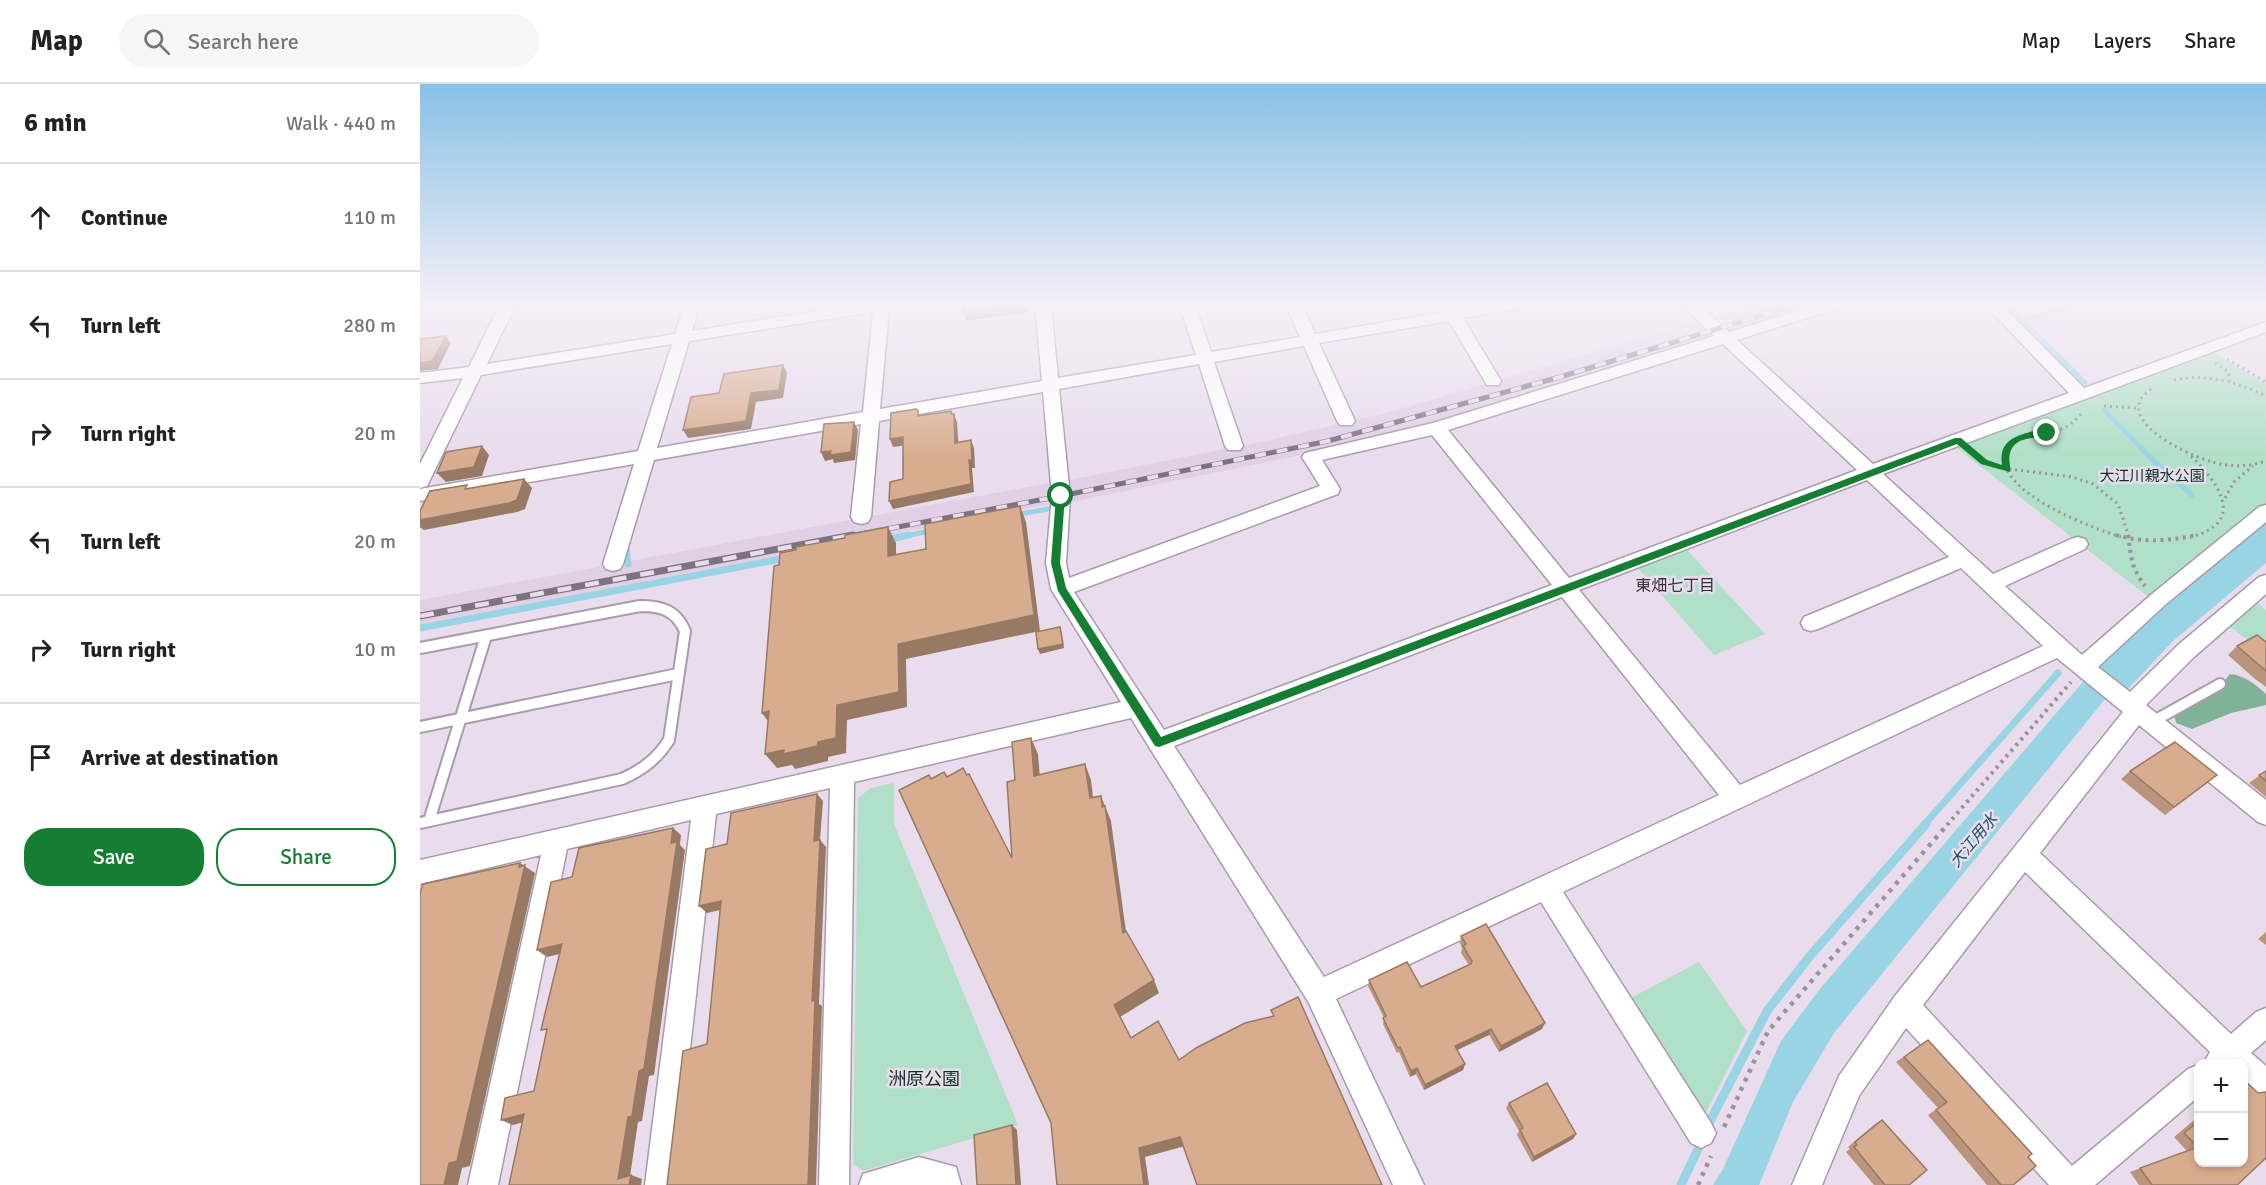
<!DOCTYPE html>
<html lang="en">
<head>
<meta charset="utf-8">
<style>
	:root { --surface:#fff; --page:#f6f6f6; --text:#222; --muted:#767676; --line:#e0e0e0; --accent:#167e32 }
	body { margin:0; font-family:Signika,"Noto Sans JP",sans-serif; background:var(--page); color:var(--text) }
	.controls { position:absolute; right:18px; bottom:18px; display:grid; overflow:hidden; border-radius:12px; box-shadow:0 3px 9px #0003 }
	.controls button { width:54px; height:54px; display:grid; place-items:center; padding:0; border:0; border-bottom:2px solid var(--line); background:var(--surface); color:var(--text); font:30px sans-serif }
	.stop { position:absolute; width:18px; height:18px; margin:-14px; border:4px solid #167e32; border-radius:50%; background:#fff }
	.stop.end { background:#167e32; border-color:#fff; box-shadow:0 2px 6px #0008 }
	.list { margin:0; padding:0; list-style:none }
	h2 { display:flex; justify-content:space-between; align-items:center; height:78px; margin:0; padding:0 24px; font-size:26px }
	h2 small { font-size:20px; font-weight:400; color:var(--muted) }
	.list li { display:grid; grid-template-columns:39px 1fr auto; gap:18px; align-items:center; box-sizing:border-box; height:108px; padding:0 24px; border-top:2px solid var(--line) }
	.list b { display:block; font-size:22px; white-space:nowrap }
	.list em { font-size:20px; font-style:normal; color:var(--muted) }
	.actions { display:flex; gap:12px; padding:18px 24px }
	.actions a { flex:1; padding:14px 0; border:2px solid var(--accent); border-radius:24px; text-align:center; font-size:21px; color:var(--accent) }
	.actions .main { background:var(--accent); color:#fff }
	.icon { flex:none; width:33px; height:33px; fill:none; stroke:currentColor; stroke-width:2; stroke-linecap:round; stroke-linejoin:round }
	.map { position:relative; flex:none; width:1846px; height:1101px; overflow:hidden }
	header { display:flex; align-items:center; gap:36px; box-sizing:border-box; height:84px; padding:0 30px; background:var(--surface); border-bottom:2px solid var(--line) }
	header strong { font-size:28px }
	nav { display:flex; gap:33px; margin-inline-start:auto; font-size:21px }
	.search { width:420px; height:54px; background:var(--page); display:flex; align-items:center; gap:15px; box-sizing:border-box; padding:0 21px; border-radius:33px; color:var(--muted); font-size:22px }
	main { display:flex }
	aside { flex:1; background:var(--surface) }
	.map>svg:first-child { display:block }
</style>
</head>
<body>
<header>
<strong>Map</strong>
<div class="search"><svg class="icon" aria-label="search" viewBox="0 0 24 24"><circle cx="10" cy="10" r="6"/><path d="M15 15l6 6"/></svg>Search here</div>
<nav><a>Map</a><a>Layers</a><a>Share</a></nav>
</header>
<main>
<aside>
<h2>6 min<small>Walk · 440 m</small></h2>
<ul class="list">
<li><svg class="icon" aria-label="ahead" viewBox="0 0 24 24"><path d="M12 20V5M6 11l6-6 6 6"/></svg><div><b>Continue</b></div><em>110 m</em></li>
<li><svg class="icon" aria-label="left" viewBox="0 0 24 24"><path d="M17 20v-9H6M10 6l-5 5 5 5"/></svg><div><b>Turn left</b></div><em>280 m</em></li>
<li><svg class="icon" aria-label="right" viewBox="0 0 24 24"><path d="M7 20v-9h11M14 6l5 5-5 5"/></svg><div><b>Turn right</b></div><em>20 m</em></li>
<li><svg class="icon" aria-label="left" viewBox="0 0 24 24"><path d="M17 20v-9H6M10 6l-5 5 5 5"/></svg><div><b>Turn left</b></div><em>20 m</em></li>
<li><svg class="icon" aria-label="right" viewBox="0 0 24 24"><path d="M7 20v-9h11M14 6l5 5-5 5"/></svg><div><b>Turn right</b></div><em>10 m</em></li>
<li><svg class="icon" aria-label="arrive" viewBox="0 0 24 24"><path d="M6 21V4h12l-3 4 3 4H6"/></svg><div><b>Arrive at destination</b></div></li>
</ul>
<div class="actions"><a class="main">Save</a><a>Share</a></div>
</aside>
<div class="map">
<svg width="1846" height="1101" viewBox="0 0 1846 1101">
	<rect width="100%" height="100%" fill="#e9dced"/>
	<g fill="#e1cfe6">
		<path d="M1332 220H1404L1311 249H1306L1289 234Z"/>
		<path d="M1279 237 1296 253 1043 330 881 371 651 418 649 396 850 356 970 328Z"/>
		<path d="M629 399 632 420 0 540V516Z"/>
	</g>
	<g fill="#b0e0c7">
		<path d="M1793 268 1846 300V422L1731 515 1537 364Z"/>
		<path d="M1267 466 1345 550 1294 571 1218 484Z"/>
		<path d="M1836 518 1846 526V570L1809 542Z"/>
		<path d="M474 699V740L598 1041 443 1087 433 1080 438 714 451 704Z"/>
		<path d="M1279 878 1327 947 1282 1037 1205 917Z"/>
	</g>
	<path fill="#80b298" d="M1810 590C1824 591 1835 600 1846 610V621L1811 629 1772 645 1756 639 1754 630 1806 604 1805 596Z"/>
	<path fill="#99d4e4" d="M1846 437V479L1752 558 1708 605 1690 609 1414 949 1373 1018 1339 1101H1293L1303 1085 1361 957 1399 906 1668 592 1717 542Z"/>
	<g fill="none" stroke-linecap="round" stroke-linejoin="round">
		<g stroke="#99d4e4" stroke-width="5">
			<path d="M1586 220 1665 299"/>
			<path d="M1609 235 1654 220"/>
			<path d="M1684 326 1739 382 1772 411"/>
			<path d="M595 431 628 425"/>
			<path d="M482 453 513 446"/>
		</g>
		<g stroke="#99d4e4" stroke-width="7">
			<path d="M465 456 489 451"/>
			<path d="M206 465 208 480"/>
			<path d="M0 544 366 474"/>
			<path d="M1504 741 1638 589"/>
		</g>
		<g stroke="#99d4e4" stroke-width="9">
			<path d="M1288 1041 1347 927 1390 872 1506 740"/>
			<path d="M1261 1101 1279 1063"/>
		</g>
		<g stroke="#a89bab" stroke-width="14">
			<g id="service">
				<path d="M0 564 220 522C241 522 256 526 265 547L249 656C237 675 222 686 202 695L0 739"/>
				<path d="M1732 638 1800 600"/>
				<path d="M0 643 258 590"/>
				<path d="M9 737 66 552"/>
			</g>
		</g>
		<g stroke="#a89bab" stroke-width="3">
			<g id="minor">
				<path d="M80 220H96L67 280 255 250 264 220H280L272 247 441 220H479L469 225 460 325 622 297 615 220H631L638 294 776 271 759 220H775L791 268 880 253 865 220H881L895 250 1023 228 1020 220H1034L1037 225 1068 220H1104L1096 225 1043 234 1081 297 1079 301H1067L1029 237 899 259 935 337 932 341H920L917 337 884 262 794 278 823 362 820 366H808L805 362 779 280 639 305 650 412 646 479 649 494 900 402 882 373 885 369 1013 339 1294 252 1261 220H1278L1309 248 1399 220H1424L1421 223 1317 256 1453 380 1649 309 1564 220H1581L1664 304 1846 238V248L1463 390 1573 490 1651 455 1658 453 1665 455 1668 460 1665 465 1585 502 1662 571 1732 510 1839 423 1846 421V438L1746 520 1678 583 1710 608 1758 561 1839 493 1846 491V510L1774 573 1726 621 1846 716V741L1838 738 1719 641 1620 769 1811 950 1836 928 1846 924V956L1831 969 1846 982V1016L1836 1012 1824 1000V980H1783L1790 968 1605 788 1503 921 1652 1082 1768 985 1778 981V1013L1675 1101H1629L1486 944 1439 1012 1402 1101H1372L1419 992 1475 912 1703 628 1637 574 1143 808 1291 1039 1296 1049 1291 1059 1281 1064 1271 1059 1121 818 916 915 1004 1101H973L889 919 711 634 434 698 429 1101H399L410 704 296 730 255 1101H225L271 736 147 765 78 1101H48L121 771 0 800V776L701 618 631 505 626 479 632 412 623 308 459 337 451 433 448 438 441 440 434 438 431 433 441 340 234 376 203 480 200 485 193 487 186 485 183 480 214 380 0 417V405L218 367 252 260 61 291 9 398 7 402 0 404V380L43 294 0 299V289L49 283ZM453 228 443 328 237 364 269 257ZM1303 260 1437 386 1149 494 1028 346ZM1012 351 1132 501 744 646 654 508 918 410 920 405 902 376ZM1447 396 1529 473 1384 533 1381 539 1384 545 1391 547 1398 545 1541 484 1623 562 1320 701 1159 506ZM1142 513 1299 711 904 893 754 662Z"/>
				<path d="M499 1073 536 1083 541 1101H439L443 1090Z"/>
			</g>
		</g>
		<g stroke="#9c929e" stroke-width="3" stroke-dasharray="2 4" stroke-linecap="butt">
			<path d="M1807 275 1846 298"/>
			<path d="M1795 279 1808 288 1810 297"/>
			<path d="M1754 296C1787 289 1816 298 1846 312"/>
			<path d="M1731 305C1728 308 1723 311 1721 315 1705 345 1779 376 1800 380 1816 383 1831 382 1846 377"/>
			<path d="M1684 322 1718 324"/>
			<path d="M1661 330C1637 359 1617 340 1594 356 1589 360 1586 366 1585 372 1579 409 1674 445 1701 453"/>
			<path d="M1552 368 1574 383 1653 393 1673 400 1698 420 1709 453"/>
			<path d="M1805 414 1814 398 1833 382"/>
			<path d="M1770 453C1828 439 1798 398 1771 372"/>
		</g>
		<g stroke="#9c929e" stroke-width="4" stroke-dasharray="3 4.5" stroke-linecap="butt">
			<path d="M1696 451C1723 459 1749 457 1777 451"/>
			<path d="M1708 451C1711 472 1711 484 1725 502"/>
			<path d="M1527 741 1651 598"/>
		</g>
		<g stroke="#9c929e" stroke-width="4.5" stroke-dasharray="4 6" stroke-linecap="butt">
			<path d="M1304 1043 1348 947 1528 740"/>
			<path d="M1278 1101 1291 1072"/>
		</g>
		<use href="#service" stroke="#fff" stroke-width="10"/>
		<use href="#minor" fill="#fff" fill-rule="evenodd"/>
		<g stroke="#7c737e" stroke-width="5">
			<path id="rail-far1" d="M425 453 641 412 908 357 1140 293 1378 220"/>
		</g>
		<g stroke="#7c737e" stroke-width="7">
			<path id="rail" d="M0 532 433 451"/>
		</g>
		<use href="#rail-far1" stroke="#e9dced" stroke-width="4" stroke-dasharray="11" stroke-linecap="butt"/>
		<use href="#rail" stroke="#e9dced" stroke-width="4.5" stroke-dasharray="14" stroke-linecap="butt"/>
	</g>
	<g fill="#ba957b">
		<path d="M1846 558V603L1835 595 1808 571 1817 562Z"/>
		<path d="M1710 687 1797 691 1745 731 1701 695Z"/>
		<path d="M1846 687V713L1829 699Z"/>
		<path d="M1846 848V861L1838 855Z"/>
		<path d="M1041 852 1122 945 1079 968 1069 951 1037 966 1045 980 1043 986 1004 1006 996 990 990 993 979 968 977 969 963 940 964 934 948 902 949 896 1001 903 1049 881 1041 869 1042 864 1040 859Z"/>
		<path d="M1508 956 1608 1073 1593 1101H1567L1508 1031 1518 1024 1476 978Z"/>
		<path d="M1089 1019 1156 1050 1153 1055 1112 1078 1097 1051 1099 1047 1086 1024Z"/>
		<path d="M1779 1032V1078L1817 1101H1719L1710 1088 1767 1067 1754 1053Z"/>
		<path d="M1462 1036 1489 1101H1454L1426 1068 1430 1065 1428 1063 1455 1040Z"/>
	</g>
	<g fill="#977964">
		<path d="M608 220V228L546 237 544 230Z"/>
		<path d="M26 252 31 259 18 285 0 287V279Z"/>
		<path d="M363 281 367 289 363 314 336 318 331 345 268 354 263 346 331 309Z"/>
		<path d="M534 330 537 338 539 367 535 359Z"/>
		<path d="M434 338 438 346 435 376 414 379 413 375 405 377 401 368Z"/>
		<path d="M483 353 487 361 473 363 470 355Z"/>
		<path d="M551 356 554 364 555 384H552L554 408 473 425 469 417 549 376Z"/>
		<path d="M62 362 69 371 62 392 26 398 17 389Z"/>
		<path d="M104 395 112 404 105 425 97 428 4 446 0 443V436Z"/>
		<path d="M600 422 606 438 620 547 486 575 487 623 427 636 426 669 408 673V677L375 685 372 681 357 684 345 670 398 658 417 621 478 560Z"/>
		<path d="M468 443 476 459V488L468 472Z"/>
		<path d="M640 543 644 564 620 570 618 565Z"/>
		<path d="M349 627 353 644 342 629Z"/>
		<path d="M611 654 618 670 621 707 614 692Z"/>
		<path d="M665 680 671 696 675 730 670 714Z"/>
		<path d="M397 710 403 717 400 756 406 763 399 920 402 922 396 1101H388L392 917 394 757Z"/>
		<path d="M681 712 691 737 708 863 703 849Z"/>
		<path d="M253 744 261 751 260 761 265 766 234 991 229 992 222 1037 218 1038 209 1099 198 1095 208 1033 219 987Z"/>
		<path d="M100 779 115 789 54 1064 50 1082 42 1084 38 1101H24Z"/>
		<path d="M301 817 309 824 287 829 279 822Z"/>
		<path d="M142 860 152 867 127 873 117 866Z"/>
		<path d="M734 896 739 909 700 933 694 921Z"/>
		<path d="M1125 939 1122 945 1079 968 1081 962Z"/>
		<path d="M1071 945 1069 951 1033 968 1035 962Z"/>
		<path d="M1045 980 1043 986 1004 1006 1005 1001Z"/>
		<path d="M997 984 996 990 990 993 991 987Z"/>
		<path d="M104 1030 115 1035 93 1041 81 1036Z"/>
		<path d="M592 1041 597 1046 601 1101H596Z"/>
		<path d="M1156 1050 1153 1055 1112 1078 1114 1073Z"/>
		<path d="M760 1053 765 1062 725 1073 729 1101H724L719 1064Z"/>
		<path d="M211 1091 222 1095 221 1101H209Z"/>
	</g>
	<g fill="#d8ad8f" stroke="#977964" stroke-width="1.5">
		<path d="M543 220H606V221L544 230Z"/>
		<path d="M26 252 12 277 0 279V255Z"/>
		<path d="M363 281 359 306 331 309 326 337 263 346 271 313 299 309 304 290Z"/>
		<path d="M496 325 498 326V332L531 327V330H534L535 359 551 356 552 376H549L551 400 469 417 470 398 483 395V353L470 355 471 329Z"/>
		<path d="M434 338 431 368 410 371 411 367 401 368 404 340Z"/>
		<path d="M62 362 54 383 17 389 26 368Z"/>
		<path d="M104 395 97 416 89 419 0 436V427L10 407 47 401 45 405Z"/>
		<path d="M600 422 614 531 478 560 479 608 417 621 416 654 398 658 397 662 363 670 364 666 345 670 349 627 342 629 354 482 359 481 360 469 376 466V463L425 454V451L468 443V472L506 465 505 440Z"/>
		<path d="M640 543 643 560 618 565 616 548Z"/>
		<path d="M1837 551 1846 558V587L1817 562Z"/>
		<path d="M611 654 614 692 665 680 670 714 681 712 682 723 685 722 703 849 706 847 734 896 694 921 711 954 738 937 759 976 776 964 825 939 854 932 851 926 878 913 962 1101H777L760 1053 719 1064 724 1101H637L631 1039 479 706 509 691 511 695 524 688 527 693 543 684 547 691 549 690 592 774 587 698 595 696 592 658Z"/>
		<path d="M1755 658 1797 691 1754 723 1710 687Z"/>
		<path d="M1846 687V697L1839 691Z"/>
		<path d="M397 710 394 757 400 756 392 917 395 916 388 1101H247L263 967 287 960 301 817 279 822 286 765 307 760 311 729Z"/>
		<path d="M253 744 251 759 257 758 224 985 219 987 212 1032 208 1033 198 1095 211 1091 209 1101H89L104 1030 81 1036 85 1014 114 1007 127 945 121 946 142 860 117 866 131 798 152 793 159 764Z"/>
		<path d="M100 779 99 783 105 781 37 1077 29 1079 24 1101H0V809L3 800Z"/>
		<path d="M1066 840 1125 939 1081 962 1071 945 1035 962 1045 980 1005 1001 997 984 991 987 980 963 978 964 963 934 966 932 949 896 987 878 1001 903 1051 880 1052 877 1043 862 1046 860 1041 852Z"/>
		<path d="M1508 956 1612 1070 1608 1073 1616 1082 1593 1101H1581L1516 1026 1527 1018 1484 973Z"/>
		<path d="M1824 996 1838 1009 1845 1008H1846V1074L1817 1101H1732L1720 1084 1778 1063 1764 1049 1779 1037V1078H1824Z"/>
		<path d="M1127 999 1156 1050 1114 1073 1100 1046 1103 1044 1089 1019Z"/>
		<path d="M1462 1036 1507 1086 1489 1101H1465L1434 1063 1437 1061 1435 1058Z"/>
		<path d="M592 1041 596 1101H557L554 1051Z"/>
	</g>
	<linearGradient id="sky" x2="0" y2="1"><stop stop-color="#88c1e6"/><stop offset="0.59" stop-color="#f5eff7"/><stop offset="1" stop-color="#f5eff7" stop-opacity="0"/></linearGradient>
	<rect width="1846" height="374" fill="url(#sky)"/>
	<path fill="#167e32" d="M1621 345 1631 349C1620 357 1596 349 1590 369 1588 375 1591 382 1590 388L1561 380 1537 360 739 663 735 662 638 507 631 479 636 412 641 409 645 412 640 479 646 504 741 653 1535 354H1541L1567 376 1582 381C1578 353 1600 351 1621 345Z"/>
	<g text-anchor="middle" stroke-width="5" stroke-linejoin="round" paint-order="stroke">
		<g font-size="15" fill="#093422" stroke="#e9dced">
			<text x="1732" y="397">大江川親水公園</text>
		</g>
		<g font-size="16" fill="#363137" stroke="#e9dced">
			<text x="1255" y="507">東畑七丁目</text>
		</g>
		<g font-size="16" font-style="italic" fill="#21535f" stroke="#e9dced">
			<text transform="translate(1553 756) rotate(-50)" y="6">大江用水</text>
		</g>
		<g font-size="18" fill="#093422" stroke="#e9dced">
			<text x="504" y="1001">洲原公園</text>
		</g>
	</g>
</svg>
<div class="controls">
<button>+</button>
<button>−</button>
</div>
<div class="stop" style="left:641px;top:412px"></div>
<div class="stop end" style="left:1627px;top:349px"></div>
</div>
</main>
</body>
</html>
